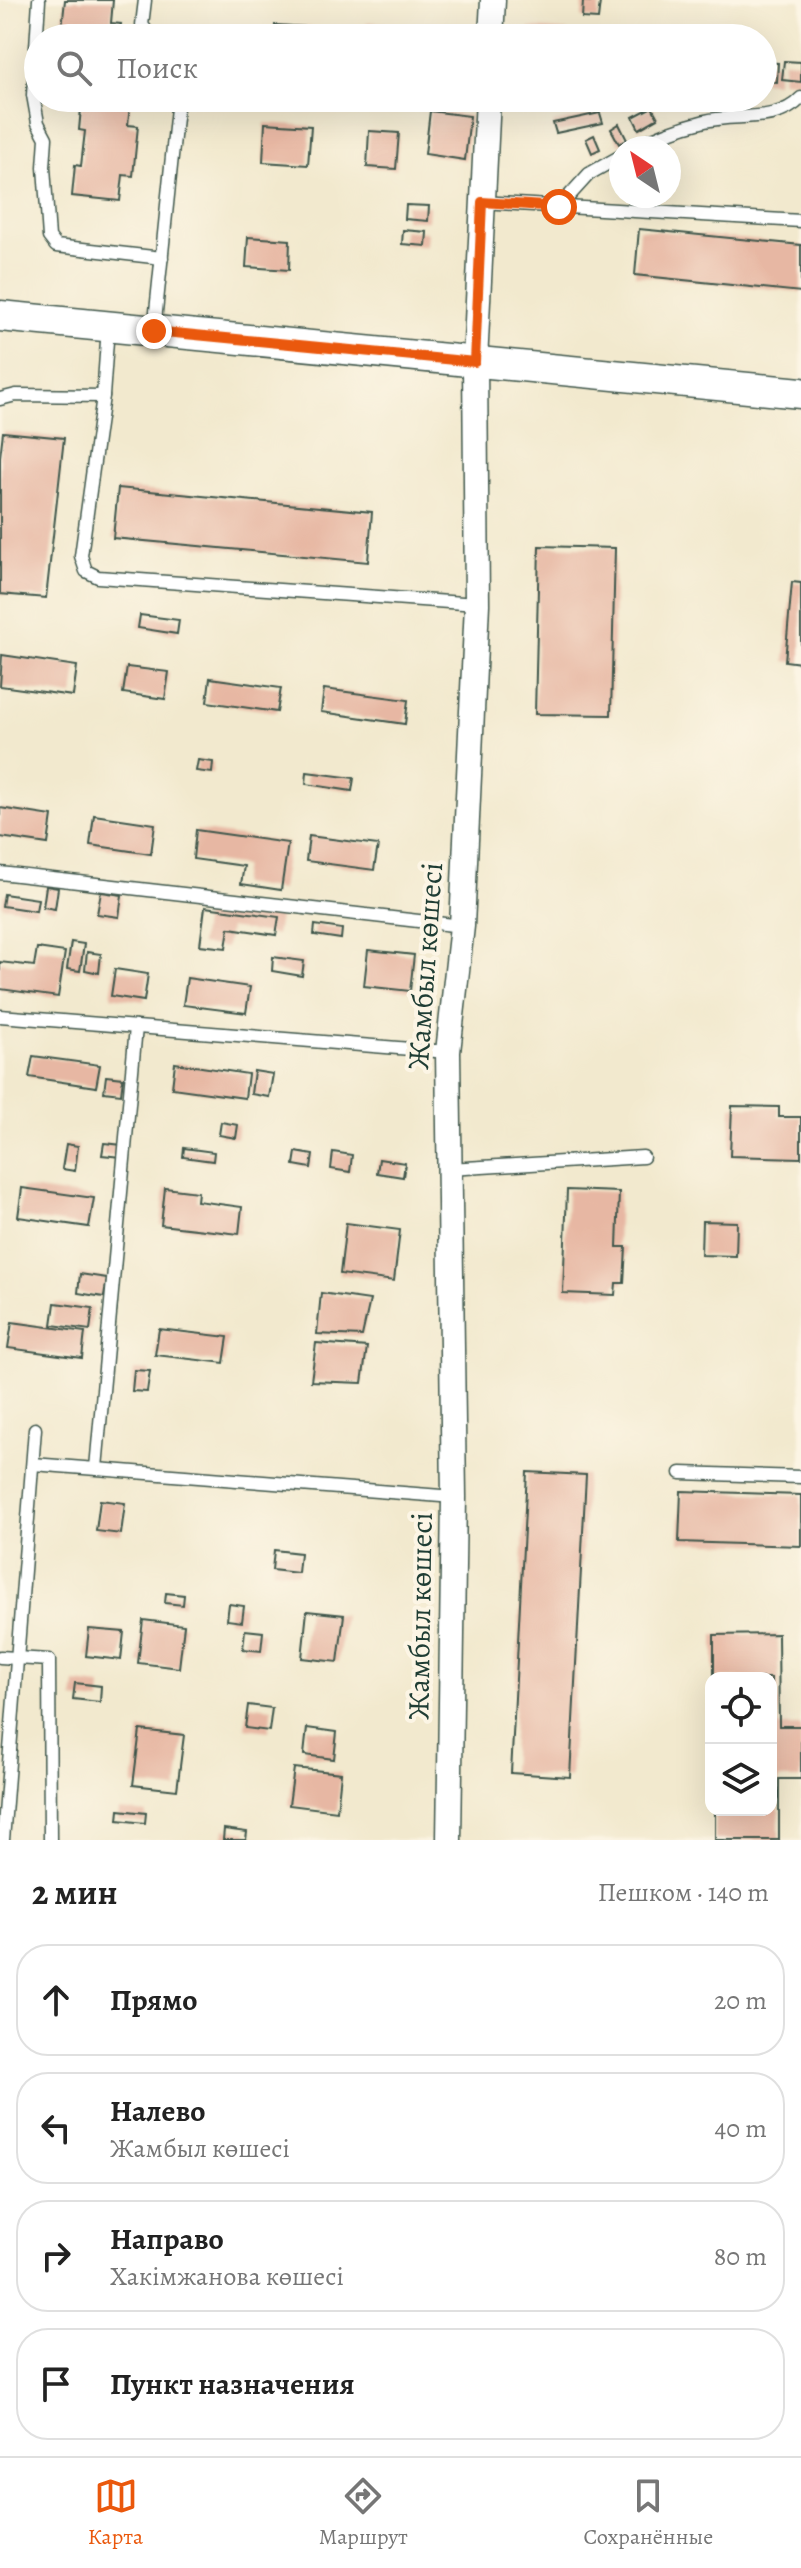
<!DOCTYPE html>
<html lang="ru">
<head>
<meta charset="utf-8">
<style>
	:root { --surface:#fff; --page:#f6f6f6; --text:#222; --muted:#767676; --line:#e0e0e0; --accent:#ea580c }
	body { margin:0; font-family:Alegreya,serif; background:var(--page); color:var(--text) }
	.controls { position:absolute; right:24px; bottom:24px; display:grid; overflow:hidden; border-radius:16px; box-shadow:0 8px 32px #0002 }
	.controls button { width:72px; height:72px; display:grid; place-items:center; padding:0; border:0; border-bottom:2px solid var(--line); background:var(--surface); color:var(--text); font:40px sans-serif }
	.compass { position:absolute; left:609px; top:136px; width:72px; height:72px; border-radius:50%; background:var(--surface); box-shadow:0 8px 32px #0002; rotate:325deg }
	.stop { position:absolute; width:24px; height:24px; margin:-18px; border:6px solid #ea580c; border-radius:50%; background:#fff }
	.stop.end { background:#ea580c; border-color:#fff; box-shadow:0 2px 8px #0008 }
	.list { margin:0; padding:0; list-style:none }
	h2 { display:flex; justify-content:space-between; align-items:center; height:104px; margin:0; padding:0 32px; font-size:34px }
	h2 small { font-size:26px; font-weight:400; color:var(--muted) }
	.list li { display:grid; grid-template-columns:52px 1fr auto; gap:24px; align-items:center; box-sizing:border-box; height:112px; margin:0 16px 16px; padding:0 16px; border:2px solid var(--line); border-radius:32px }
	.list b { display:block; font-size:30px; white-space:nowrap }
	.list p { margin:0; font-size:26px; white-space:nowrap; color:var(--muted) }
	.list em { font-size:26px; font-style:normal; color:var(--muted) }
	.icon { flex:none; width:44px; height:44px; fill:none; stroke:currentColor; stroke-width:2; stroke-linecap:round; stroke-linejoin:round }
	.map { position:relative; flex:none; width:801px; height:1840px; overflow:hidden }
	.search { position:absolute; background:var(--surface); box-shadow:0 8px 32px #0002; left:24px; right:24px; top:24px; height:88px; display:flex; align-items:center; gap:20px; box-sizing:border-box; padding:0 28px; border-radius:44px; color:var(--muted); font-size:30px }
	.sheet { height:616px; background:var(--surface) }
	nav { display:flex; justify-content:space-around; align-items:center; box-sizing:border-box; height:112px; border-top:2px solid var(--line); background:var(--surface); font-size:22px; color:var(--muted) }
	nav a { display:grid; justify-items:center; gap:4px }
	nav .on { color:var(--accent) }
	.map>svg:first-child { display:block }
</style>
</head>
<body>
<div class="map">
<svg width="801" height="1840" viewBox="0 0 801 1840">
	<rect width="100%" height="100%" fill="#fcf5e5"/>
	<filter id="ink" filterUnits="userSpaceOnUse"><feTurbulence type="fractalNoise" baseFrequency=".0125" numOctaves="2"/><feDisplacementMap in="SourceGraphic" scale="16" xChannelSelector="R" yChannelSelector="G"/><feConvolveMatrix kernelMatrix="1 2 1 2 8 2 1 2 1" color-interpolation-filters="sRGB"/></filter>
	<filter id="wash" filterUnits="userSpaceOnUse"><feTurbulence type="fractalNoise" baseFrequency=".006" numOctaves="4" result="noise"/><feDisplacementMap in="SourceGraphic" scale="32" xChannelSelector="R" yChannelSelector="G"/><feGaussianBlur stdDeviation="1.8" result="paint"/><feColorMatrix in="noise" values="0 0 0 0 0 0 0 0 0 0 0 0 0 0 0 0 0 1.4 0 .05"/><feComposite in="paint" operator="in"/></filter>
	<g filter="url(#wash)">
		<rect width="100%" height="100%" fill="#f2e9ce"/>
		<g id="blocks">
			<g fill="#e7b7a3">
				<path d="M65 0H113L111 23 121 24 119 38H67L68 29 62 28Z"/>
				<path d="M583 1 600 2 598 19 582 18Z"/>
				<path d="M367 22 397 24 396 38H365Z"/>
				<path d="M275 25 326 28 325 38H274Z"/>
				<path d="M530 28 568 31 567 38H529Z"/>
				<path d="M784 61 801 62V82L782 80Z"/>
				<path d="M763 62 778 63 777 82 763 81Z"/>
				<path d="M82 98H103V101L130 104 128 125 138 126 133 176 123 175 120 201 72 196 75 165 81 166 85 131 79 130Z"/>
				<path d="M652 107 658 118 639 129 633 117Z"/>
				<path d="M430 111 470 116 465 160 425 154Z"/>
				<path d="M600 113 603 123 556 133 553 123Z"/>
				<path d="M265 123 311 126 308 165 263 162Z"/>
				<path d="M619 124 627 140 619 144 611 129Z"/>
				<path d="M369 131 399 133 396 169 367 167Z"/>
				<path d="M594 135 600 149 592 153 586 139Z"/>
				<path d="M406 205 429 206 428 221 405 219Z"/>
				<path d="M639 229 801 245V292L635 275Z"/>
				<path d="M403 230 427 232 426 246 402 244Z"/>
				<path d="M248 237 290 240 289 270 246 267Z"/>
				<path d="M3 432 64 438 46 598 0 594V457Z"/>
				<path d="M118 488 372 512 368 562 113 538Z"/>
				<path d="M539 546 615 548 611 715 535 714Z"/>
				<path d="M792 582 801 583V663L785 661Z"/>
				<path d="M140 615 179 620 177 634 138 628Z"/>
				<path d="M2 655 77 666 73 696 0 686Z"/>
				<path d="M127 667 169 672 165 699 123 693Z"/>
				<path d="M210 678 281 688 277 712 207 702Z"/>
				<path d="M324 689 408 700 405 724 321 712Z"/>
				<path d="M198 760 213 762 212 773 196 771Z"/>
				<path d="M307 772 354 778 352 791 306 784Z"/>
				<path d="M0 808 52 816 48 844 0 837Z"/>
				<path d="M94 815 155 824 151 854 90 845Z"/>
				<path d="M196 830 288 843 281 890 241 884 244 866 193 859Z"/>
				<path d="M309 836 378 845 374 870 306 861Z"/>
				<path d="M46 886 58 888 55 909 43 907Z"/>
				<path d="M101 892 122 895 119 917 97 914Z"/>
				<path d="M4 894 38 899 36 911 2 906Z"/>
				<path d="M205 907 279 917 276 935 229 928 226 948 200 945Z"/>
				<path d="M315 925 342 929 341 939 314 935Z"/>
				<path d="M71 942 84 944 80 971 67 969Z"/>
				<path d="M37 948 65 952 58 997 0 989V962L34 966Z"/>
				<path d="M368 950 414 955 410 991 364 986Z"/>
				<path d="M87 952 101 954 99 973 85 970Z"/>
				<path d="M273 957 304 961 302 976 272 971Z"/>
				<path d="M115 969 148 974 144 1001 111 996Z"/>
				<path d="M187 978 250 987 246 1013 183 1005Z"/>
				<path d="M33 1056 100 1065 96 1087 29 1077Z"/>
				<path d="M175 1063 248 1074 245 1098 172 1088Z"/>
				<path d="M254 1071 273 1074 269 1097 251 1094Z"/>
				<path d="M106 1076 123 1078 121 1094 104 1092Z"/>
				<path d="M732 1106 779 1107V1117H801V1158L730 1156Z"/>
				<path d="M221 1122 238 1125 236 1138 219 1135Z"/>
				<path d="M104 1143 122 1145 121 1157 102 1155Z"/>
				<path d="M66 1144 78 1146 75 1171 62 1169Z"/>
				<path d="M184 1148 214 1152 213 1161 183 1157Z"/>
				<path d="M296 1152 313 1155 311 1168 294 1165Z"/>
				<path d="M333 1152 352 1155 350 1172 331 1169Z"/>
				<path d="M379 1159 405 1163 403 1177 377 1173Z"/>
				<path d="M22 1188 94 1198 89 1227 18 1217Z"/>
				<path d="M165 1188 198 1192 197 1201 242 1207 239 1234 161 1225Z"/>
				<path d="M567 1190 619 1192 617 1247H626L624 1283H616L615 1295 563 1293Z"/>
				<path d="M702 1221 737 1222 736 1256 701 1255Z"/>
				<path d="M346 1223 400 1230 394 1281 340 1274Z"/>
				<path d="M80 1274 107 1278 104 1297 78 1293Z"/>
				<path d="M321 1293 370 1300 362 1336 317 1334Z"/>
				<path d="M55 1303 93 1308 90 1330 52 1325Z"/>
				<path d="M12 1322 85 1332 82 1358 8 1348Z"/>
				<path d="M159 1329 228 1337 224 1363 155 1355Z"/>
				<path d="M316 1343 367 1347 362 1383 311 1381Z"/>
				<path d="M134 1370 150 1371 147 1392 132 1391Z"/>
				<path d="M527 1472 586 1475 570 1777 511 1773Z"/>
				<path d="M681 1491 801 1495V1546L679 1542Z"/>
				<path d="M100 1500 125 1503 121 1534 96 1531Z"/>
				<path d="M274 1550 300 1553 298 1573 272 1570Z"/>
				<path d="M166 1593 184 1595 183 1605 165 1603Z"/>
				<path d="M229 1604 244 1606 242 1622 227 1620Z"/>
				<path d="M307 1611 344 1615 338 1662 302 1658Z"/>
				<path d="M143 1620 184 1625 179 1668 138 1663Z"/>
				<path d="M89 1629 124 1632 121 1660 86 1656Z"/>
				<path d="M245 1630 263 1632 261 1651 243 1649Z"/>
				<path d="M778 1634 779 1726H801V1779H779V1840H715V1810H771V1678H714V1635Z"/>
				<path d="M75 1683 101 1686 100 1702 73 1699Z"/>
				<path d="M248 1705 272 1708 269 1731 245 1728Z"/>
				<path d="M307 1728 337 1732 334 1759 304 1755Z"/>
				<path d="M140 1730 184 1735 177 1790 133 1785Z"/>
				<path d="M294 1768 341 1773 337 1811 289 1805Z"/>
				<path d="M119 1810 146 1813 145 1823 118 1820Z"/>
				<path d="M224 1829 247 1832 246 1840H223Z"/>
			</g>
		</g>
	</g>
	<g filter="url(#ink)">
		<use href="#blocks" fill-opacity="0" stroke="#3f574b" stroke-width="2"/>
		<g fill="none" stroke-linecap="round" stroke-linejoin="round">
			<g stroke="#3f574b" stroke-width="15">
				<g id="service">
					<path d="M39 0 33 95 38 123 46 138 44 167 49 237 56 246 162 258"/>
					<path d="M145 0 142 25 152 38"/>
					<path d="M634 148C656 136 681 127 705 121 737 113 777 124 801 98"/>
					<path d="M482 202 801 221"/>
					<path d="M559 207 589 174 621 156"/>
					<path d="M108 327 103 396 81 556 86 571 98 577 477 604"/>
					<path d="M154 331 178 98"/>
					<path d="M0 399 16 395 103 396"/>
					<path d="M0 873 462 926"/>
					<path d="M0 1016 448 1052"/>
					<path d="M449 1169 643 1157"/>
					<path d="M33 1464 454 1497"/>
					<path d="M96 1468 136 1027"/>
					<path d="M681 1473 801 1477"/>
					<path d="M0 1657 49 1660 50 1840"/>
					<path d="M3 1840 35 1429"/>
				</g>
			</g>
			<g stroke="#3f574b" stroke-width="27">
				<g id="minor">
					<path d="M491 38 493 0"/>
					<path d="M449 1840 454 1497 448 1052 462 926 477 604 475 362 488 98"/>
				</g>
			</g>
			<g stroke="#3f574b" stroke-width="33">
				<path id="tertiary" d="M0 316 801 393"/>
			</g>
			<use href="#service" stroke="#fff" stroke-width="12"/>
			<use href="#minor" stroke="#fff" stroke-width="24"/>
			<use href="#tertiary" stroke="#fff" stroke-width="30"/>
		</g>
	</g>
	<g fill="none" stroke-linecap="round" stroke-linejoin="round" filter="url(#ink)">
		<path stroke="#ea580c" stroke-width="10" d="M154 331 475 362 482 202 559 207"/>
	</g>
	<g text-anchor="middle" stroke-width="8" stroke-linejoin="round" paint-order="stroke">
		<g font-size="30" fill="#1f3d34" stroke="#fcf5e5">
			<text transform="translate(425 966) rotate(-86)" y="10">Жамбыл көшесі</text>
			<text transform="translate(420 1616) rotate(-89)" y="10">Жамбыл көшесі</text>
		</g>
	</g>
</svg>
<div class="controls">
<button><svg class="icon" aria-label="locate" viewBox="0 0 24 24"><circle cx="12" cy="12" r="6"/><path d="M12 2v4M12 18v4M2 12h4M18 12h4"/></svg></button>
<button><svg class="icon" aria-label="layers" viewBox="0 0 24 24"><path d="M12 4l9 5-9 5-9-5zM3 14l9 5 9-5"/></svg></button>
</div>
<svg class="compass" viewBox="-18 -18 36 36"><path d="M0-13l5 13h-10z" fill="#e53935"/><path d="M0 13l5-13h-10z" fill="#767676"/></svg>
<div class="stop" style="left:559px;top:207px"></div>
<div class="stop end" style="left:154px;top:331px"></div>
<div class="search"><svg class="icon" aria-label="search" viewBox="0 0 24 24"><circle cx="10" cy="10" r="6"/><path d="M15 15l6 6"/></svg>Поиск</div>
</div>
<section class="sheet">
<h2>2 мин<small>Пешком · 140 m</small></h2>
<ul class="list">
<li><svg class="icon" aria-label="ahead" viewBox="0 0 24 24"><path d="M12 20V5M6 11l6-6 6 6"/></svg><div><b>Прямо</b></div><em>20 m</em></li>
<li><svg class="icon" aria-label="left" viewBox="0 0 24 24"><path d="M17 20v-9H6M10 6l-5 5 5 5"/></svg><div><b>Налево</b><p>Жамбыл көшесі</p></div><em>40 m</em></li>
<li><svg class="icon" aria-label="right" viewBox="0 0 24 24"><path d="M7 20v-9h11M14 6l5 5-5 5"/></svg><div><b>Направо</b><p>Хакімжанова көшесі</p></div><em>80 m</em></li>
<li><svg class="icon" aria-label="arrive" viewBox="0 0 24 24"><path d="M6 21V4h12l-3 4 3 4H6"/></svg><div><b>Пункт назначения</b></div></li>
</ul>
</section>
<nav>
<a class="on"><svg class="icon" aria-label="map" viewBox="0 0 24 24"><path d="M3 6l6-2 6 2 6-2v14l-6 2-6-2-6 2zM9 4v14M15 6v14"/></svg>Карта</a>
<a><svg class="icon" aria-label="directions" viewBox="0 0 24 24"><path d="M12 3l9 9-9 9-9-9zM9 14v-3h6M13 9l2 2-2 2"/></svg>Маршрут</a>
<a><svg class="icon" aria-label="saved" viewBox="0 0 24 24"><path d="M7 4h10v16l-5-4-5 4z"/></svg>Сохранённые</a>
</nav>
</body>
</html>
